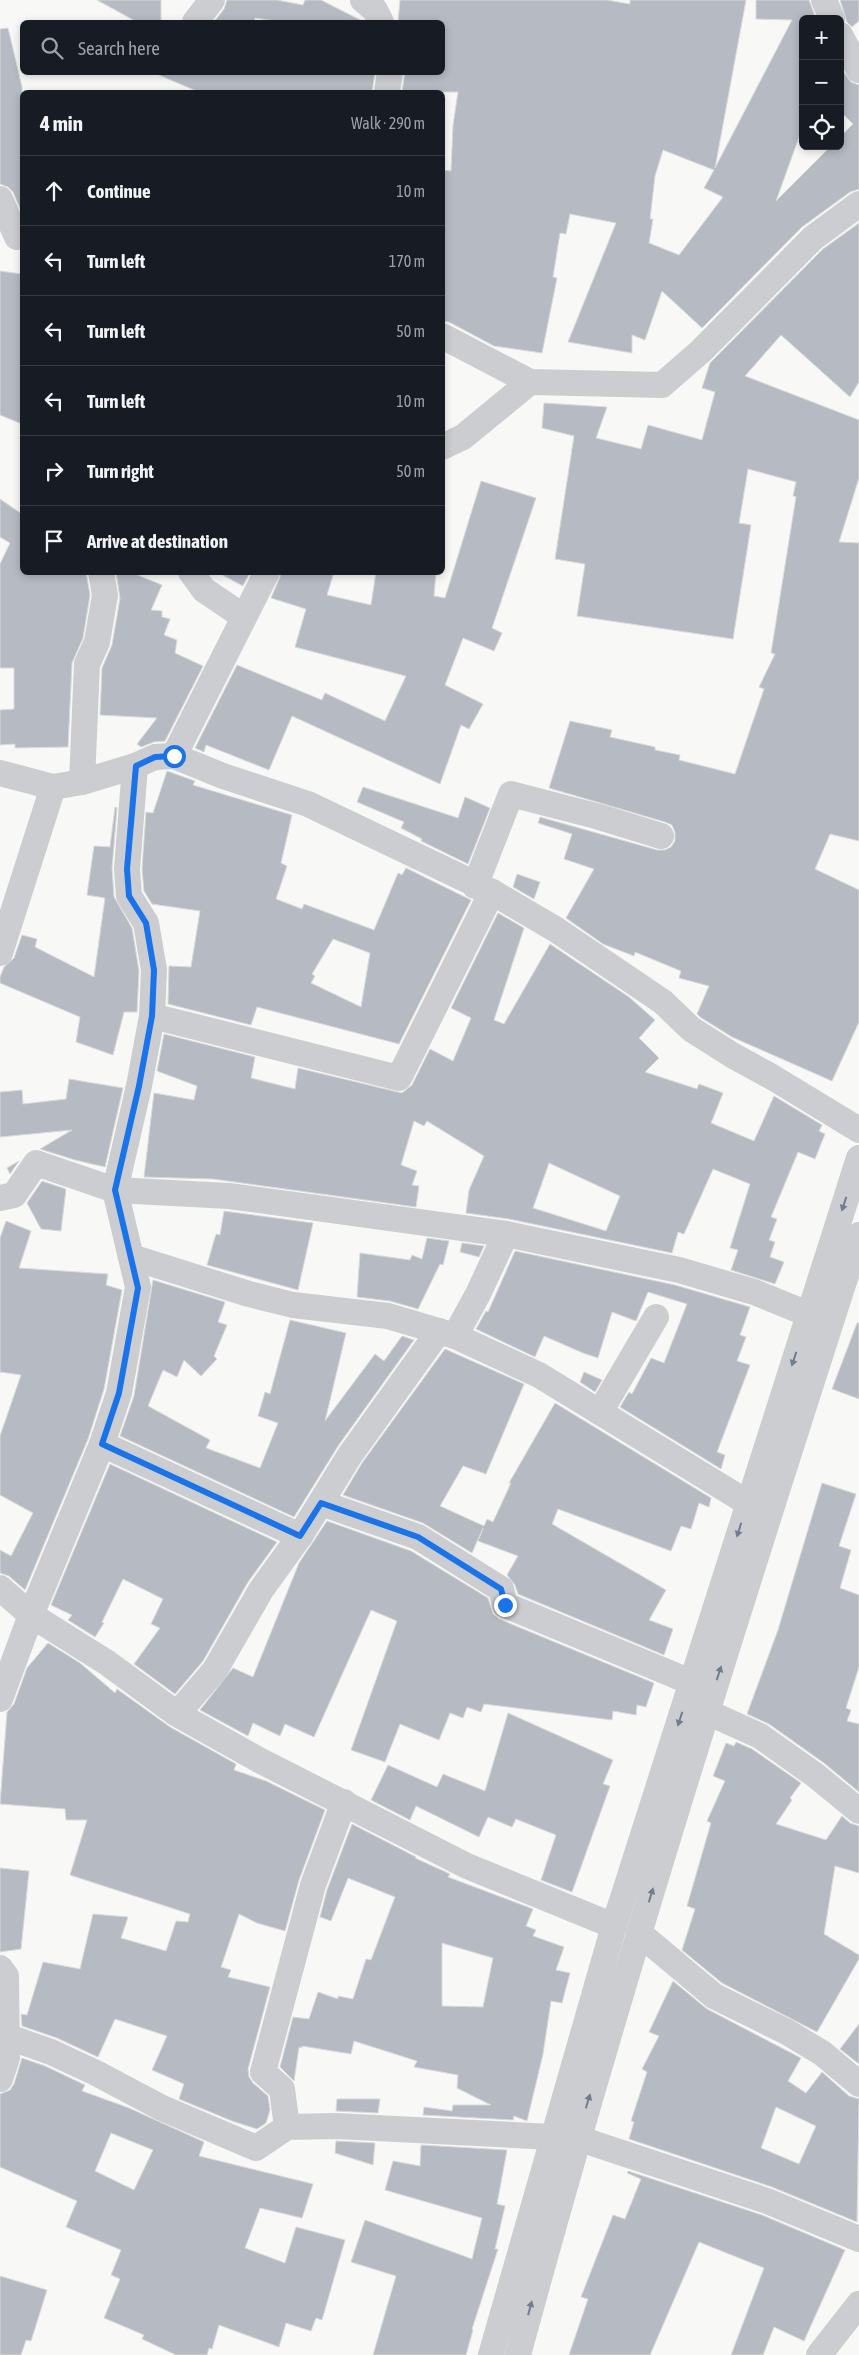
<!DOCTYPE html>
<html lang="en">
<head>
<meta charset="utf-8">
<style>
	:root { --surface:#171b24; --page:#20242c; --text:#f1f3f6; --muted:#9ea1a6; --line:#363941 }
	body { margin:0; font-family:"Asap Condensed",sans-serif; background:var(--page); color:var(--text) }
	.controls { position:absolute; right:15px; top:15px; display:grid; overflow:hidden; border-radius:8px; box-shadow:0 2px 8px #0003 }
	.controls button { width:45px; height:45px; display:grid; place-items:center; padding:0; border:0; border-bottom:1px solid var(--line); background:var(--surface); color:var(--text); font:25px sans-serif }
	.stop { position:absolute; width:15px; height:15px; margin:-11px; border:4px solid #1a73e8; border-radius:50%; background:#fff }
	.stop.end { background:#1a73e8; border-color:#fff; box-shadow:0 1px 5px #0008 }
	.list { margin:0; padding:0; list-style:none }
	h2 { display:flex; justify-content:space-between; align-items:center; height:65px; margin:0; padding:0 20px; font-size:21px }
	h2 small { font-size:16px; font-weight:400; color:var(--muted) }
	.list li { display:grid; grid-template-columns:32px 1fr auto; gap:15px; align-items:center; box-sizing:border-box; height:70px; padding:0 20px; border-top:1px solid var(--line) }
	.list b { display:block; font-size:19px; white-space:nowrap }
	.list em { font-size:16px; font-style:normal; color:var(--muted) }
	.icon { flex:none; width:28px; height:28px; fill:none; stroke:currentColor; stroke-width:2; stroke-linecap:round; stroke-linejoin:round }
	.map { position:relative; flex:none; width:859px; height:2355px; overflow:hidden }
	.search { position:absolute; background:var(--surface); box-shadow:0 2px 8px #0003; left:20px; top:20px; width:425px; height:55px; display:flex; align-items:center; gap:12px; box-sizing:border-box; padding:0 18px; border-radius:8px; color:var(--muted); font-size:19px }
	.panel { position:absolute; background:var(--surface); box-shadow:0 2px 8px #0003; left:20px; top:90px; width:425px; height:485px; border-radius:8px }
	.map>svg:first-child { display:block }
</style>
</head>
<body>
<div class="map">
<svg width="859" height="2355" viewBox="0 0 859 2355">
	<rect width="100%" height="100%" fill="#f8f9f6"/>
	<g fill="#b5bac3" stroke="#dadad8" fill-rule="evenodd">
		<path d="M97 0H161V22H137Z"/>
		<path d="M227 0H277L303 5 305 0H321L364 22H283L255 18 254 22 229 21 214 22 224 9Z"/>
		<path d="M400 0H607L630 4V0H746L715 168 792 20 756 19V0H809L816 19H803V126L776 201 831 146H840V137L853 124 840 111V67L851 82 859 85V189L850 192 802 227 702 328 662 291 645 340 632 335V353L568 342 616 223 570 214 566 234 560 233 553 277 557 278 542 353 494 346 449 322 442 321V170L451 171 453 125 458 92H402L405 72H442V22H398ZM663 150 714 170 704 188 723 197 679 255 649 243 653 219H650L655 176Z"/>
		<path d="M840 0H859V21L852 27 847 22Z"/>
		<path d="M8 28 22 87V213L13 192 8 187 0 184V29Z"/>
		<path d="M152 72H375L372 92H199Z"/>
		<path d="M859 223V382L850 397 781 335 745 376 859 420V478L839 542 859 543V841L830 834 815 869 859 890V1022L832 1081 732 1037 700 1017 697 1014 709 986 679 978 681 971 635 952 634 956 603 944 566 918 594 869 564 859 572 834 538 823 540 817 657 850H665L671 847 675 841V832L672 825 665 822 549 788 570 721 612 730 610 737 655 747V750L680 755 679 760 735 774 764 689 759 687 775 654 771 653 796 497 793 496 796 482 748 469 739 523 751 525 733 639 577 616 585 564 555 559 574 436 542 428 544 403 607 407 596 438 641 449 648 425 702 440 715 392 702 388 710 363 823 249Z"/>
		<path d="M0 271 22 274V424L0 415Z"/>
		<path d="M481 481 536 498 492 628 502 633 494 651 463 638 445 685 483 704 469 729 461 725 440 784 292 716 269 770 206 745 204 752 195 748 237 665 322 700 325 693 385 721 406 676 295 647 306 609 271 598 282 572H334L327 595 371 605 376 572H436L434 596 445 598Z"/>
		<path d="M0 499 22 514V572H86L90 595 83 638 72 663 68 747 15 748V744L0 745V710L14 709V668H0V564L10 543 0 537Z"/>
		<path d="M116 572H130L162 585 151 610 162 611V617L170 619 164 635 177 640 175 653 203 666 165 741 154 742 141 747 137 744 157 718 100 715 102 668 112 645 120 598Z"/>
		<path d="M217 572H250L243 586Z"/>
		<path d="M167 771 195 781 193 785 292 815 281 863 287 866 276 899 302 909 304 904 374 930 398 873 402 875 406 868 471 900 399 1044 257 1007 251 1025 168 1004 169 966 191 967 200 911 152 904 144 891 142 869 146 812 153 813ZM333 939 370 953 361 1007 311 983 315 976 312 974Z"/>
		<path d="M363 787 458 818 465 797 490 808 468 864 421 841 422 839 401 828 404 822 357 802Z"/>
		<path d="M115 807 117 808 112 868 114 897 132 928 139 971 137 1012H124L113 1055 76 1042 80 1017 0 983V977L4 967 14 958 22 935 37 939 35 947 94 977 105 898 87 895 94 846 110 847Z"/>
		<path d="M517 874 540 882 534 899 513 887Z"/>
		<path d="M498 913 524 928 494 1020 504 1024 550 944 629 997 655 1020 639 1038 659 1058 645 1072 697 1089 699 1084 723 1093 711 1123 754 1141 774 1096 822 1125 819 1131 825 1134 815 1159 798 1152 771 1217 777 1219 769 1240 775 1242 770 1257 784 1262 775 1284 731 1270 738 1250 730 1248 750 1184 713 1169 684 1234 678 1232 672 1253 509 1219 466 1213 469 1190 484 1156 427 1121 424 1126 414 1121 401 1165 417 1171 412 1185 419 1186 416 1207 213 1179 144 1177 154 1093 194 1100 197 1086 157 1071 164 1034 255 1057 251 1078 295 1089 298 1068 402 1093 412 1085 430 1049 453 1061 471 1018 451 1008ZM549 1163 620 1196 606 1231 533 1208Z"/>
		<path d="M69 1079 123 1088 105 1167 75 1160 40 1149 72 1130 0 1137V1092L22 1090 23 1104 66 1099Z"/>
		<path d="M19 1161 10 1174 7 1168Z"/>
		<path d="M42 1181 66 1189 61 1231 41 1229 27 1203Z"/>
		<path d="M224 1211 313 1223 298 1290 207 1265 216 1234 220 1235Z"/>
		<path d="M6 1221 31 1231 19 1268 108 1274 106 1285 122 1290 104 1389 88 1439 25 1590 9 1576 0 1573V1550L11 1556 33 1513 0 1495V1436L21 1375 0 1372V1238Z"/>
		<path d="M427 1238 449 1241 443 1265 440 1264 418 1309 390 1301 357 1297 360 1253 410 1260 412 1255 422 1259Z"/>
		<path d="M462 1243 484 1246 479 1257 460 1252Z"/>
		<path d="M515 1251 675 1285 750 1307 740 1335 746 1337 737 1361 750 1365 717 1452 725 1455 721 1469 620 1407 629 1392 632 1394 651 1358 664 1363 687 1304 648 1292 636 1321 612 1312 598 1358 583 1353 544 1336 535 1357 476 1329 486 1311 488 1312Z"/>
		<path d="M153 1280 225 1302 218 1322 227 1325 214 1356 217 1359 201 1376 184 1360 177 1377 163 1370 148 1406 210 1440 206 1448 260 1468 278 1423 258 1416 265 1392 270 1394 290 1320 346 1333 325 1421 375 1354 384 1361 402 1336 414 1340 338 1446 294 1517 120 1436 134 1396Z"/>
		<path d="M857 1323H859V1399L832 1389Z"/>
		<path d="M445 1349 524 1384 486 1474 463 1466 440 1506 484 1526 487 1519 493 1522 511 1483H509L555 1403 711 1498 709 1507 699 1503 691 1529 681 1526 671 1551 558 1509 552 1524 666 1590 649 1620 673 1629 664 1655 518 1594 515 1585 507 1575 518 1556 478 1541 483 1528 472 1553 423 1523 343 1495 362 1463Z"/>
		<path d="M584 1372 602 1380 595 1392 580 1382Z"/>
		<path d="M110 1464 277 1542 248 1582 203 1661 175 1694 134 1664 160 1628 151 1624 163 1599 123 1579 102 1622 104 1623 95 1637 68 1620 72 1615 51 1605Z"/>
		<path d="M822 1483 856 1494 839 1546 851 1550 840 1588 859 1595V1667L846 1708 851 1710 847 1721 859 1724V1792L824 1763 769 1724 747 1714 778 1630Z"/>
		<path d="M327 1521 411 1551 488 1598 493 1614 499 1619 654 1683 646 1707 637 1705 636 1715 613 1711 612 1720 484 1704 481 1712 467 1707 463 1718 450 1713 439 1740 400 1724 385 1762 351 1750 397 1621 371 1610 314 1737 285 1724 280 1736 253 1723 248 1736 200 1710 233 1668 253 1677 299 1563Z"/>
		<path d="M48 1643 80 1663 115 1693 117 1689 170 1727 236 1764 234 1770 266 1781 325 1810 299 1880 285 1931 257 1923 239 1914 221 1967 231 1970 228 1977 270 1987 248 2069 249 2077 253 2083 268 2096 270 2110 266 2123 257 2129 232 2121 179 2099 184 2084 152 2070 167 2036 115 2019 98 2057 57 2038 22 2026 21 2014 27 2015 43 1962 80 1969 93 1914 128 1917 121 1938 166 1951 176 1921 188 1922 190 1914 70 1875 87 1820H66L65 1809 0 1804 7 1712 14 1704 27 1668Z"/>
		<path d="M508 1713 613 1760 603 1784 610 1786 572 1892 541 1880 556 1835 516 1819 512 1827 488 1817 479 1837 416 1806 410 1820 371 1800 388 1765 437 1787 443 1774 485 1791Z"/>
		<path d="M736 1742 752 1749 801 1783 790 1798 792 1800 776 1824 826 1840 842 1816 850 1823 859 1826V1873L835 1866 824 1934 859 1955V1959L817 2032 722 1983 682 1950 695 1909 687 1906 711 1823 707 1821 725 1781 713 1776 726 1743 734 1746Z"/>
		<path d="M352 1824 416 1857 415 1858 450 1874 448 1877 533 1909 526 1926 536 1930 533 1936 564 1947 556 1970 570 1973 562 2003 551 2001 543 2054 527 2121 514 2116 513 2120 423 2115 424 2107 452 2111 453 2105H491L457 2088 458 2075 414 2067 417 2061 354 2041 351 2054 302 2046V2048L299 2047 294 2081 280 2067 293 2017 309 2019 318 1992 338 1999V1996L353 1999 366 1959 371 1960 395 1897 348 1878 331 1921 320 1917 327 1890ZM442 1943 493 1958 483 2007 442 2006Z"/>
		<path d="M0 1868 29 1871 21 1949 0 1952Z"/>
		<path d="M673 1981 707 2009 801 2058 788 2081 806 2093 822 2072 849 2096 859 2099 857 2222 772 2187 629 2139 634 2122 631 2121 647 2072 642 2069 659 2036 649 2032ZM776 2107 816 2126 799 2164 761 2148Z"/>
		<path d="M859 2024V2064L840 2049Z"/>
		<path d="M22 2058 45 2066 85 2085 82 2091 129 2108 204 2142 199 2156 313 2184 302 2218 260 2208 245 2248 285 2263 296 2227 345 2240 322 2320 316 2318 311 2331 286 2323 279 2347 219 2325 212 2349 209 2348 207 2355H176L142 2339 144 2335 104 2318 120 2279 111 2275 121 2250 66 2227 77 2201 0 2167V2094L10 2090 14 2084ZM111 2133 153 2150 134 2190 95 2171Z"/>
		<path d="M337 2099H380L378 2113 336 2111Z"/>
		<path d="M336 2141 375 2143 373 2165 335 2153Z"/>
		<path d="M421 2145 507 2150 497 2204 505 2206 495 2249H498L472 2329 473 2330 466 2355H373L396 2276 351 2262 365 2220 472 2259 482 2218 385 2190 393 2161 420 2166Z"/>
		<path d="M628 2171 762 2215 845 2250 804 2341 774 2327 763 2355H731L764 2268 699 2242 650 2355H569L588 2299 581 2297 613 2215 625 2219 641 2179 627 2173Z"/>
		<path d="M0 2276 47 2290 31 2341 26 2340 21 2355H0Z"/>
	</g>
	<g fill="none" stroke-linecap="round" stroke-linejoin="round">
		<g stroke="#cbcdd1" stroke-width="26">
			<path d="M363 0 375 10 381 22"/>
			<path d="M824 0 832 19"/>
			<path d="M195 22 212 0"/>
			<path d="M840 35 859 70"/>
			<path d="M387 92 390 72"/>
			<path d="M0 199 17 237"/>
			<path d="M442 336 530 382 662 385 701 351 813 238 859 204"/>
			<path d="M442 447 463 437 530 382"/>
			<path d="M191 572 204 590 244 617"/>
			<path d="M174 756 267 572"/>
			<path d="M0 773 53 787 82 782 135 766 155 757 174 756 223 776 308 804 492 892 555 929 663 1002 691 1029 732 1055 772 1077 859 1130"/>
			<path d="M82 782 87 664 97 642 105 595 101 572"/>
			<path d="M475 886 511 794 596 816 661 836"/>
			<path d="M0 953 53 787"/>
			<path d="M152 1016 399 1078 492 892"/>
			<path d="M0 1198 14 1195 36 1163 115 1190 229 1196 506 1234 679 1270 754 1292 808 1314"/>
			<path d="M131 1257 249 1294 293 1305 388 1316 455 1336 478 1294 506 1234"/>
			<path d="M455 1336 539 1375 748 1503"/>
			<path d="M600 1412 656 1317"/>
			<path d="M102 1444 300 1536"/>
			<path d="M321 1503 418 1537 501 1589 505 1605 691 1682"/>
			<path d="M0 1588 31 1615 106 1662 177 1714 259 1760 467 1866 614 1926"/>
			<path d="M0 1699 31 1615 102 1444 119 1393 138 1287 115 1190 139 1086 152 1016 154 970 146 923 129 896 127 869 135 766"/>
			<path d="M707 1712 760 1736 815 1775 859 1811"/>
			<path d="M177 1714 215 1670 261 1590 300 1536 350 1455 439 1331"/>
			<path d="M639 1933 714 1996 787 2032 822 2053 859 2084"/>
			<path d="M0 1968 6 1976 7 2058 0 2079"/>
			<path d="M0 2034 51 2052 96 2073 162 2108 256 2148 287 2127 336 2126 553 2137"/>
			<path d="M287 2127 282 2089 263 2072 313 1885 344 1802"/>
			<path d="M577 2138 767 2201 859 2239"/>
			<path d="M491 2355 614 1926 859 1158"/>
			<path d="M518 2355C620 1979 739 1607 859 1235"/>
			<path d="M819 2355 859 2304"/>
		</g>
	</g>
	<defs><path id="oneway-solid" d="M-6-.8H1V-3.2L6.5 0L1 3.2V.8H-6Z" transform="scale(1.25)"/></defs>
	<g fill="#6f7c91">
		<use href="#oneway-solid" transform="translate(844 1204) rotate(108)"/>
		<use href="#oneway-solid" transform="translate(794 1359) rotate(108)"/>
		<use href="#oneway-solid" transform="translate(739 1530) rotate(107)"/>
		<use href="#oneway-solid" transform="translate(719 1673) rotate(-72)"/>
		<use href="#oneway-solid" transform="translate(680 1719) rotate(108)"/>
		<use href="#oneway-solid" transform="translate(651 1895) rotate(-73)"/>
		<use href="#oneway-solid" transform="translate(588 2101) rotate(-73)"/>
		<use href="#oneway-solid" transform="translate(530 2308) rotate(-75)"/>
	</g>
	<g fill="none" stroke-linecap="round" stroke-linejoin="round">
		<path stroke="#1a73e8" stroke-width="6" d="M174 756 155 757 136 766 127 869 129 896 146 923 154 970 152 1016 139 1086 115 1190 138 1288 119 1393 102 1444 300 1536 321 1503 418 1537 501 1589 505 1605"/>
	</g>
</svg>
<div class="controls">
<button>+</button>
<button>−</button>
<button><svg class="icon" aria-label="locate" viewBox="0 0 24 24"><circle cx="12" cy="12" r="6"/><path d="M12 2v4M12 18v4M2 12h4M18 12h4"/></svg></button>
</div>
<div class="stop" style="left:174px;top:756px"></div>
<div class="stop end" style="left:505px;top:1605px"></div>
<div class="search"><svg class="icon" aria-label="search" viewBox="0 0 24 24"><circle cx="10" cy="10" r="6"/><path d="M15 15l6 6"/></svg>Search here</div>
<section class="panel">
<h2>4 min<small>Walk · 290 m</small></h2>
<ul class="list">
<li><svg class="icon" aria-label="ahead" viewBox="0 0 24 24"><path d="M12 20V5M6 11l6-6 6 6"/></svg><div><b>Continue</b></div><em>10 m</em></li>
<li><svg class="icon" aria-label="left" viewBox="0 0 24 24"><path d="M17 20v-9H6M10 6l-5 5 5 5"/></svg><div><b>Turn left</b></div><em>170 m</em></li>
<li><svg class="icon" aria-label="left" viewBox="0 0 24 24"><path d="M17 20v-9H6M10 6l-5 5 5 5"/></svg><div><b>Turn left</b></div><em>50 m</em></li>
<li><svg class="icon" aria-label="left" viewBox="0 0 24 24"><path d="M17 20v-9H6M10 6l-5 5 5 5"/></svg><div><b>Turn left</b></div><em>10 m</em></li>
<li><svg class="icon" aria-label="right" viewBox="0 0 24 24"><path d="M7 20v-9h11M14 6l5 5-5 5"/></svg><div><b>Turn right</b></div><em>50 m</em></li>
<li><svg class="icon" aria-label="arrive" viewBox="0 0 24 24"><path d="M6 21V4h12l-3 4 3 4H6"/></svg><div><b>Arrive at destination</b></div></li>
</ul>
</section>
</div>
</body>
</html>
